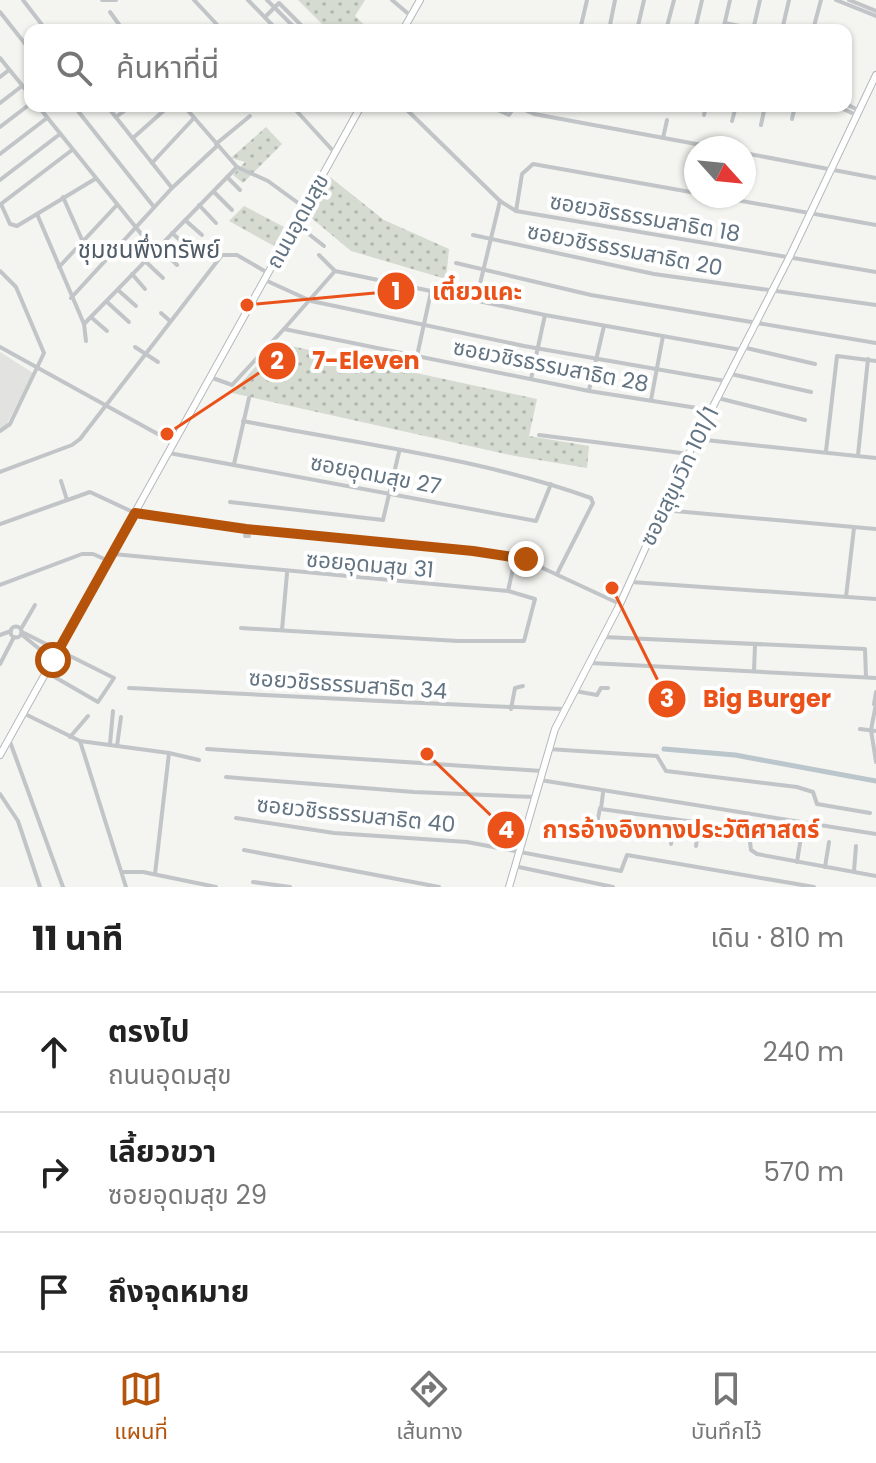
<!DOCTYPE html>
<html lang="th">
<head>
<meta charset="utf-8">
<style>
	:root { --surface:#fff; --page:#f2f2f2; --text:#222; --muted:#767676; --line:#e0e0e0; --accent:#b45309 }
	body { margin:0; font-family:Poppins,"Noto Sans Thai",sans-serif; background:var(--page); color:var(--text) }
	.compass { position:absolute; left:684px; top:136px; width:72px; height:72px; border-radius:50%; background:var(--surface); box-shadow:0 2px 6px #0004; rotate:117deg }
	.stop { position:absolute; width:24px; height:24px; margin:-18px; border:6px solid #b45309; border-radius:50%; background:#fff }
	.stop.end { background:#b45309; border-color:#fff; box-shadow:0 2px 8px #0008 }
	.list { margin:0; padding:0; list-style:none }
	h2 { display:flex; justify-content:space-between; align-items:center; height:104px; margin:0; padding:0 32px; font-size:34px }
	h2 small { font-size:26px; font-weight:400; color:var(--muted) }
	.list li { display:grid; grid-template-columns:52px 1fr auto; gap:24px; align-items:center; box-sizing:border-box; height:120px; padding:0 32px; border-top:2px solid var(--line) }
	.list b { display:block; font-size:30px; white-space:nowrap }
	.list p { margin:0; font-size:26px; white-space:nowrap; color:var(--muted) }
	.list em { font-size:26px; font-style:normal; color:var(--muted) }
	.icon { flex:none; width:44px; height:44px; fill:none; stroke:currentColor; stroke-width:2; stroke-linecap:round; stroke-linejoin:round }
	.map { position:relative; flex:none; width:876px; height:887px; overflow:hidden }
	.search { position:absolute; background:var(--surface); box-shadow:0 2px 6px #0004; left:24px; right:24px; top:24px; height:88px; display:flex; align-items:center; gap:20px; box-sizing:border-box; padding:0 28px; border-radius:16px; color:var(--muted); font-size:30px }
	.sheet { height:464px; background:var(--surface) }
	nav { display:flex; justify-content:space-around; align-items:center; box-sizing:border-box; height:112px; border-top:2px solid var(--line); background:var(--surface); font-size:22px; color:var(--muted) }
	nav a { display:grid; justify-items:center; gap:4px }
	nav .on { color:var(--accent) }
	.map>svg:first-child { display:block }
</style>
</head>
<body>
<div class="map">
<svg width="876" height="887" viewBox="0 0 876 887">
	<defs>
		<pattern id="green-dots" width="8" height="8" patternUnits="userSpaceOnUse" patternTransform="scale(2)"><rect width="8" height="8" fill="#d5dbd1"/><path d="M2 2h.1M6 6h.1" fill="none" stroke="#b0b6af" stroke-width="1.8" stroke-linecap="round"/></pattern>
	</defs>
	<rect width="100%" height="100%" fill="#f4f4f0"/>
	<path fill="#e2e3e1" d="M0 352 33 373 6 426 0 429Z"/>
	<g fill="url(#green-dots)">
		<path d="M298 0H365L355 16 370 30H328Z"/>
		<path d="M266 127 282 144 243 183 233 175 245 162 231 158Z"/>
		<path d="M330 177 384 220 449 249 446 279 351 251 309 216Z"/>
		<path d="M244 206 284 227 274 246 229 221Z"/>
		<path d="M277 343 537 399 529 436 589 446 587 468 515 456 232 393Z"/>
	</g>
	<g fill="none" stroke-linecap="round" stroke-linejoin="round">
		<path stroke="#bac6cb" stroke-width="5" d="M664 749 735 755 876 781"/>
		<g stroke="#b3b8bd" stroke-width="8">
			<g id="secondary">
				<path d="M403 30 420 0"/>
				<path d="M0 755 361 106"/>
				<path d="M509 887 555 729 620 604 681 469 789 258 876 75"/>
			</g>
		</g>
		<g stroke="#c1c5c8" stroke-width="4">
			<path d="M23 0 46 30"/>
			<path d="M102 0H116"/>
			<path d="M194 0 222 30"/>
			<path d="M248 0 277 30"/>
			<path d="M267 0 297 30"/>
			<path d="M392 0 411 16"/>
			<path d="M836 0 876 16"/>
			<path d="M849 0 876 11"/>
			<path d="M0 12 30 50"/>
			<path d="M110 12 123 30"/>
			<path d="M265 17 279 3 306 30"/>
			<path d="M725 23 754 29"/>
			<path d="M580 30 587 0"/>
			<path d="M609 30 615 0"/>
			<path d="M637 30 644 0"/>
			<path d="M666 30 674 0"/>
			<path d="M695 30 702 0"/>
			<path d="M723 30 730 0"/>
			<path d="M753 30 760 0"/>
			<path d="M782 30 789 0"/>
			<path d="M813 30 821 0"/>
			<path d="M0 58 30 95"/>
			<path d="M0 77 9 70"/>
			<path d="M0 103 22 86"/>
			<path d="M846 104 858 110"/>
			<path d="M38 106 155 251"/>
			<path d="M74 106 154 207"/>
			<path d="M107 106 172 188"/>
			<path d="M184 106 237 167 268 181 305 208"/>
			<path d="M292 106 335 153"/>
			<path d="M403 106 500 201 516 211 876 272"/>
			<path d="M489 106 509 115 515 106"/>
			<path d="M516 106 534 114 718 148"/>
			<path d="M837 106 856 115"/>
			<path d="M257 110 262 106"/>
			<path d="M704 115 706 106"/>
			<path d="M116 117 131 106"/>
			<path d="M792 119 795 106"/>
			<path d="M732 121 736 106"/>
			<path d="M761 125 765 106"/>
			<path d="M0 127 30 104"/>
			<path d="M133 138 169 106"/>
			<path d="M663 138 667 120"/>
			<path d="M216 144 250 116"/>
			<path d="M744 153 876 178"/>
			<path d="M0 154 47 118"/>
			<path d="M152 163 194 118"/>
			<path d="M227 177 240 190"/>
			<path d="M0 180 60 134"/>
			<path d="M214 192 232 210"/>
			<path d="M714 196 876 225"/>
			<path d="M63 197 83 242"/>
			<path d="M1 204 10 224 17 226 95 179"/>
			<path d="M1 204 72 150"/>
			<path d="M199 205 216 223"/>
			<path d="M516 211 522 174 533 164 696 193"/>
			<path d="M37 214 84 324 237 167"/>
			<path d="M185 220 202 235"/>
			<path d="M296 224 324 246"/>
			<path d="M172 233 189 248"/>
			<path d="M473 235 654 274 876 305"/>
			<path d="M159 247 177 265"/>
			<path d="M319 255 335 271"/>
			<path d="M145 261 163 278"/>
			<path d="M456 263 591 295 876 343"/>
			<path d="M59 267 116 206"/>
			<path d="M0 271 16 287 44 353 10 424 0 431"/>
			<path d="M132 274 145 289"/>
			<path d="M265 280 311 301 524 346 725 381"/>
			<path d="M479 288 500 201"/>
			<path d="M118 290 136 306"/>
			<path d="M71 298 172 188 217 146"/>
			<path d="M107 302 129 322"/>
			<path d="M161 313 170 321"/>
			<path d="M92 318 107 331"/>
			<path d="M84 324 86 341"/>
			<path d="M0 347 174 443"/>
			<path d="M135 347 158 362"/>
			<path d="M742 347 815 364"/>
			<path d="M417 356 431 292"/>
			<path d="M731 374 811 392"/>
			<path d="M210 377 232 385 284 329"/>
			<path d="M531 379 545 315"/>
			<path d="M589 390 604 326"/>
			<path d="M718 398 805 420"/>
			<path d="M651 400 663 336"/>
			<path d="M710 410 589 391 284 329 335 271 545 315 741 350"/>
			<path d="M243 421C358 444 480 458 591 498L593 503 558 572"/>
			<path d="M539 435 689 454"/>
			<path d="M696 439 876 458"/>
			<path d="M826 451 837 356 876 361"/>
			<path d="M169 453 536 521 551 484"/>
			<path d="M858 455 868 359"/>
			<path d="M234 464 249 398"/>
			<path d="M0 472 72 445 80 439 222 255H237L268 273"/>
			<path d="M61 481 67 500"/>
			<path d="M230 502 383 520 399 452"/>
			<path d="M663 510 876 529"/>
			<path d="M0 524 90 492 135 513 166 518 521 558 620 604"/>
			<path d="M246 529 245 536H249"/>
			<path d="M113 554 508 591 535 599 524 641H458L241 628"/>
			<path d="M631 582 876 599"/>
			<path d="M0 585 82 554H93L109 561"/>
			<path d="M508 591 515 559"/>
			<path d="M846 597 854 528"/>
			<circle cx="16" cy="632" r="5.5"/>
			<path d="M21 629 35 605"/>
			<path d="M282 630 287 573"/>
			<path d="M22 632 114 678 98 702 46 672"/>
			<path d="M21 634 53 660"/>
			<path d="M0 635 11 631"/>
			<path d="M603 637 865 649 866 677"/>
			<path d="M591 663 876 678"/>
			<path d="M0 664 14 637"/>
			<path d="M754 671 755 645"/>
			<path d="M129 688C274 695 419 704 564 709"/>
			<path d="M575 691 597 695 601 688H608"/>
			<path d="M874 704 876 692"/>
			<path d="M876 704 871 730 876 762"/>
			<path d="M511 709 515 688 523 686"/>
			<path d="M23 713 80 741 169 753 155 874"/>
			<path d="M860 729 876 731"/>
			<path d="M70 737 88 716"/>
			<path d="M9 739 63 887"/>
			<path d="M80 741 126 887"/>
			<path d="M110 744 113 711"/>
			<path d="M117 746 121 717"/>
			<path d="M207 749 542 771"/>
			<path d="M548 749 657 756 666 771 797 787 813 792 817 804 870 813"/>
			<path d="M169 753 199 760"/>
			<path d="M226 777 414 792 535 797"/>
			<path d="M540 780 876 834"/>
			<path d="M603 793 601 809 744 829 749 834 751 850 757 854 876 876"/>
			<path d="M0 794 18 821 40 887"/>
			<path d="M236 818 334 833 467 842 621 871 627 855 814 887"/>
			<path d="M596 829 600 808"/>
			<path d="M671 844 674 819"/>
			<path d="M696 846 699 823"/>
			<path d="M244 850 439 887"/>
			<path d="M797 862 801 837"/>
			<path d="M514 866 613 887"/>
			<path d="M825 867 829 842"/>
			<path d="M854 871 856 846"/>
			<path d="M122 872H143L216 887"/>
			<path d="M253 882 290 887"/>
		</g>
		<use href="#secondary" stroke="#fff" stroke-width="6"/>
	</g>
	<g fill="none" stroke-linecap="round" stroke-linejoin="round">
		<path stroke="#b45309" stroke-width="10" d="M53 660 135 513 246 529 473 551 526 559"/>
	</g>
	<g text-anchor="middle" stroke-width="8" stroke-linejoin="round" paint-order="stroke">
		<g font-size="22" fill="#627382" stroke="#fff">
			<text transform="translate(645 217) rotate(10)" y="8">ซอยวชิรธรรมสาธิต 18</text>
			<text transform="translate(297 221) rotate(-61)" y="8">ถนนอุดมสุข</text>
			<text transform="translate(625 249) rotate(11)" y="8">ซอยวชิรธรรมสาธิต 20</text>
			<text transform="translate(551 365) rotate(11)" y="8">ซอยวชิรธรรมสาธิต 28</text>
			<text transform="translate(376 474) rotate(11)" y="8">ซอยอุดมสุข 27</text>
			<text transform="translate(679 476) rotate(-64)" y="8">ซอยสุขุมวิท 101/1</text>
			<text transform="translate(370 564) rotate(5)" y="8">ซอยอุดมสุข 31</text>
			<text transform="translate(348 684) rotate(4)" y="8">ซอยวชิรธรรมสาธิต 34</text>
			<text transform="translate(356 814) rotate(6)" y="8">ซอยวชิรธรรมสาธิต 40</text>
		</g>
		<g font-size="24" fill="#505c67" stroke="#fff">
			<text x="149" y="258">ชุมชนพึ่งทรัพย์</text>
		</g>
	</g>
	<path fill="none" stroke="#ea521a" stroke-width="3" d="M247 305L396 291M167 434L277 361M612 588L667 699M427 754L506 830"/>
	<g fill="#ea521a" stroke="#fff" stroke-width="3">
		<circle cx="247" cy="305" r="8"/>
		<circle cx="167" cy="434" r="8"/>
		<circle cx="612" cy="588" r="8"/>
		<circle cx="427" cy="754" r="8"/>
		<circle cx="396" cy="291" r="20"/>
		<circle cx="277" cy="361" r="20"/>
		<circle cx="667" cy="699" r="20"/>
		<circle cx="506" cy="830" r="20"/>
	</g>
	<g font-size="24" text-anchor="middle" font-weight="bold" fill="#fff">
		<text x="396" y="300">1</text>
		<text x="277" y="369">2</text>
		<text x="667" y="707">3</text>
		<text x="506" y="838">4</text>
	</g>
	<g font-size="24" text-anchor="middle" font-weight="bold" fill="#ea521a" stroke="#fff" stroke-width="8" stroke-linejoin="round" paint-order="stroke">
		<text x="477" y="300">เตี๋ยวแคะ</text>
		<text x="366" y="369">7-Eleven</text>
		<text x="767" y="707">Big Burger</text>
		<text x="681" y="838">การอ้างอิงทางประวัติศาสตร์</text>
	</g>
</svg>
<svg class="compass" viewBox="-18 -18 36 36"><path d="M0-13l5 13h-10z" fill="#e53935"/><path d="M0 13l5-13h-10z" fill="#767676"/></svg>
<div class="stop" style="left:53px;top:660px"></div>
<div class="stop end" style="left:526px;top:559px"></div>
<div class="search"><svg class="icon" aria-label="search" viewBox="0 0 24 24"><circle cx="10" cy="10" r="6"/><path d="M15 15l6 6"/></svg>ค้นหาที่นี่</div>
</div>
<section class="sheet">
<h2>11 นาที<small>เดิน · 810 m</small></h2>
<ul class="list">
<li><svg class="icon" aria-label="ahead" viewBox="0 0 24 24"><path d="M12 20V5M6 11l6-6 6 6"/></svg><div><b>ตรงไป</b><p>ถนนอุดมสุข</p></div><em>240 m</em></li>
<li><svg class="icon" aria-label="right" viewBox="0 0 24 24"><path d="M7 20v-9h11M14 6l5 5-5 5"/></svg><div><b>เลี้ยวขวา</b><p>ซอยอุดมสุข 29</p></div><em>570 m</em></li>
<li><svg class="icon" aria-label="arrive" viewBox="0 0 24 24"><path d="M6 21V4h12l-3 4 3 4H6"/></svg><div><b>ถึงจุดหมาย</b></div></li>
</ul>
</section>
<nav>
<a class="on"><svg class="icon" aria-label="map" viewBox="0 0 24 24"><path d="M3 6l6-2 6 2 6-2v14l-6 2-6-2-6 2zM9 4v14M15 6v14"/></svg>แผนที่</a>
<a><svg class="icon" aria-label="directions" viewBox="0 0 24 24"><path d="M12 3l9 9-9 9-9-9zM9 14v-3h6M13 9l2 2-2 2"/></svg>เส้นทาง</a>
<a><svg class="icon" aria-label="saved" viewBox="0 0 24 24"><path d="M7 4h10v16l-5-4-5 4z"/></svg>บันทึกไว้</a>
</nav>
</body>
</html>
